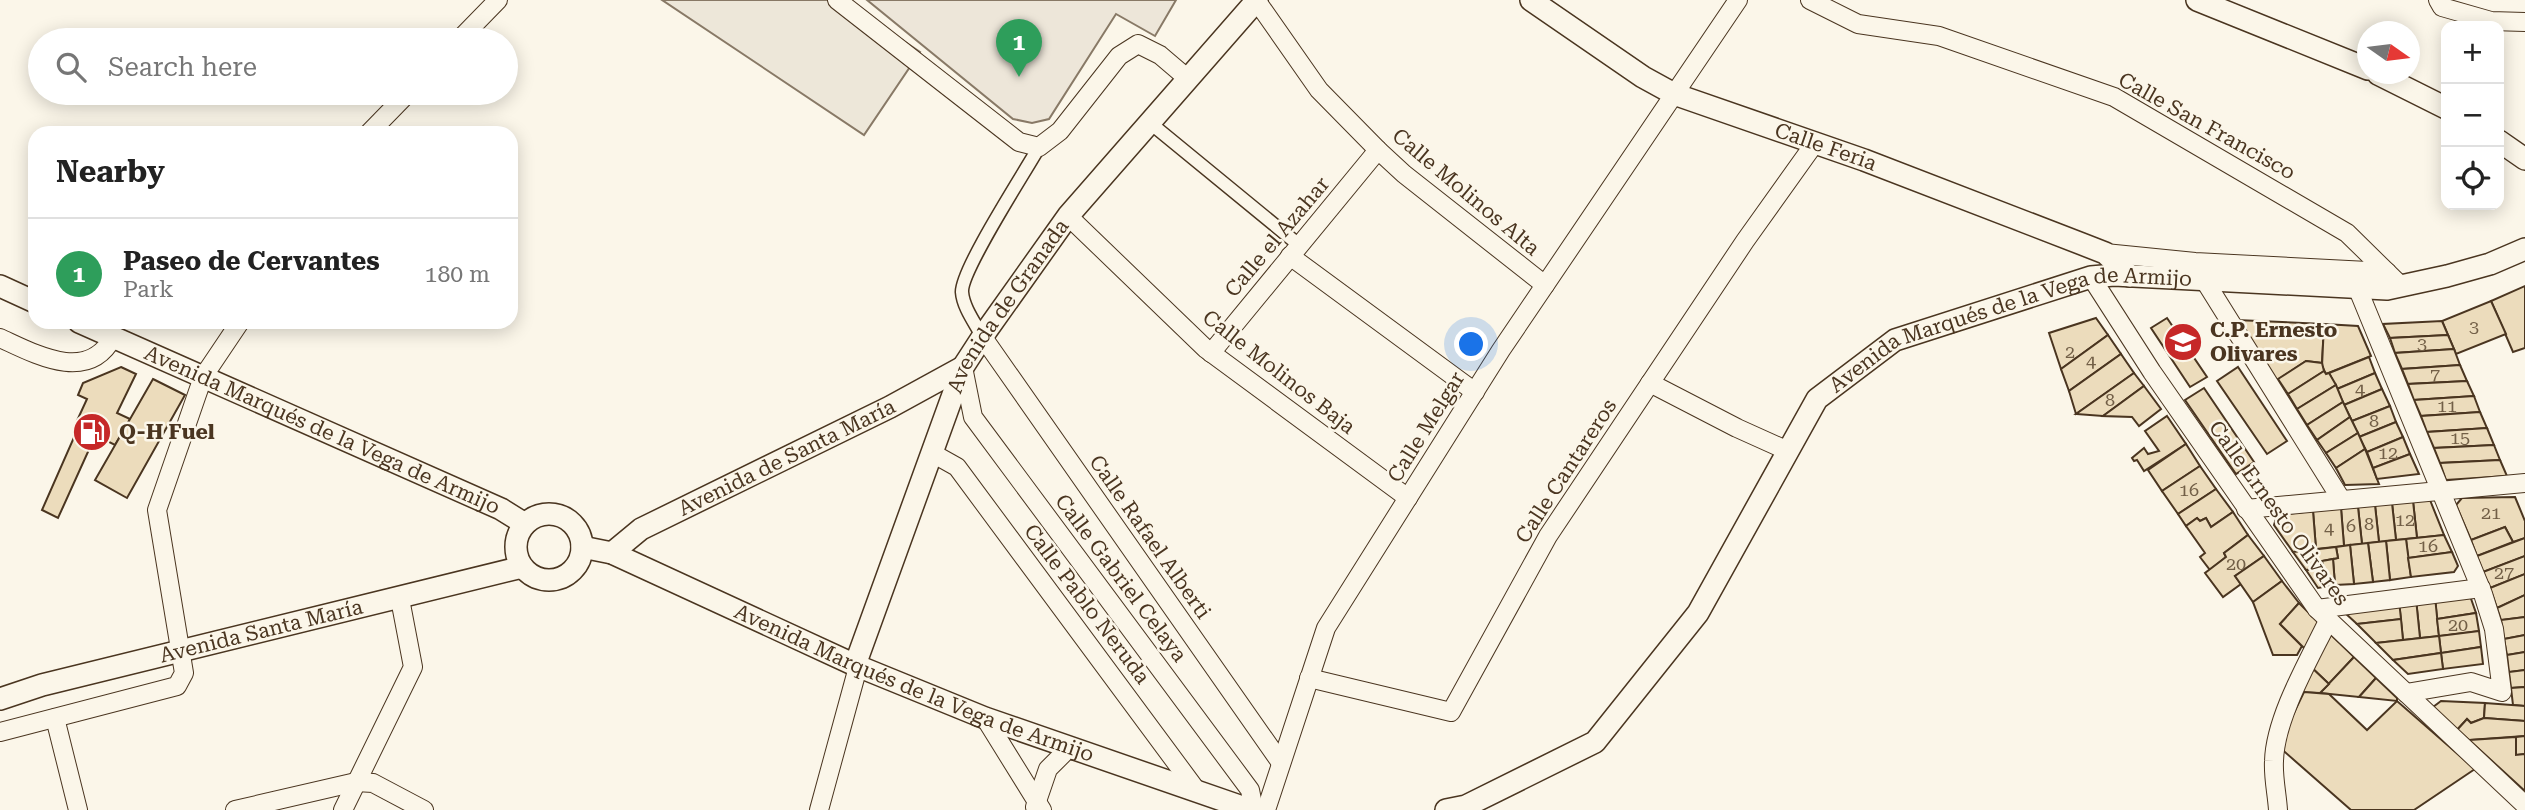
<!DOCTYPE html>
<html lang="en">
<head>
<meta charset="utf-8">
<style>
	:root { --surface:#fff; --page:#f2f2f2; --text:#222; --muted:#767676; --line:#e0e0e0; --accent:#7c3aed }
	body { margin:0; font-family:"Roboto Serif",serif; background:var(--page); color:var(--text) }
	.controls { position:absolute; right:21px; top:21px; display:grid; overflow:hidden; border-radius:14px; box-shadow:0 4px 18px #0003 }
	.controls button { width:63px; height:63px; display:grid; place-items:center; padding:0; border:0; border-bottom:2px solid var(--line); background:var(--surface); color:var(--text); font:35px sans-serif }
	.compass { position:absolute; left:2357px; top:21px; width:63px; height:63px; border-radius:50%; background:var(--surface); box-shadow:0 4px 18px #0003; rotate:104deg }
	.you { position:absolute; left:1472px; top:345px; width:24px; height:24px; margin:-18px; border:5px solid #fff; border-radius:50%; background:#1a73e8; box-shadow:0 0 0 10px #1a73e833 }
	.badge { display:grid; place-items:center; width:46px; height:46px; border-radius:50%; background:var(--accent); color:#fff; font-size:23px; font-weight:700 }
	.pin { position:absolute; translate:-50% -58px; filter:drop-shadow(0 2px 4px #0008) }
	.pin::after { content:''; position:absolute; top:37px; width:24px; height:21px; background:inherit; clip-path:polygon(0 0,100% 0,50% 100%) }
	.list { margin:0; padding:0; list-style:none }
	h2 { display:flex; justify-content:space-between; align-items:center; height:91px; margin:0; padding:0 28px; font-size:30px }
	h2 small { font-size:23px; font-weight:400; color:var(--muted) }
	.list li { display:grid; grid-template-columns:46px 1fr auto; gap:21px; align-items:center; box-sizing:border-box; height:112px; padding:0 28px; border-top:2px solid var(--line) }
	.list b { display:block; font-size:26px; white-space:nowrap }
	.list p { margin:0; font-size:23px; white-space:nowrap; color:var(--muted) }
	.list em { font-size:23px; font-style:normal; color:var(--muted) }
	.icon { flex:none; width:38px; height:38px; fill:none; stroke:currentColor; stroke-width:2; stroke-linecap:round; stroke-linejoin:round }
	.map { position:relative; flex:none; width:2525px; height:810px; overflow:hidden }
	.search { position:absolute; background:var(--surface); box-shadow:0 4px 18px #0003; left:28px; top:28px; width:490px; height:77px; display:flex; align-items:center; gap:18px; box-sizing:border-box; padding:0 24px; border-radius:38px; color:var(--muted); font-size:26px }
	.panel { position:absolute; background:var(--surface); box-shadow:0 4px 18px #0003; left:28px; top:126px; width:490px; height:203px; border-radius:21px }
	.map>svg:first-child { display:block }
</style>
</head>
<body>
<div class="map">
<svg width="2525" height="810" viewBox="0 0 2525 810">
	<rect width="100%" height="100%" fill="#fbf6e9"/>
	<path fill="#ede6d9" stroke="#887966" stroke-width="2" d="M867 0H1176L1155 36 1116 14 1049 119 1032 123 1013 119Z"/>
	<path fill="#ede7d9" stroke="#887966" stroke-width="2" d="M662 0H843L920 52 864 135Z"/>
	<g fill="#ecdcbc" stroke="#4a3520" stroke-width="2">
		<path d="M2525 286V348L2513 352 2491 301Z"/>
		<path d="M2491 301 2506 334 2456 354 2442 321Z"/>
		<path d="M2096 318 2108 335 2061 369 2049 333Z"/>
		<path d="M2167 318 2207 377 2190 387 2151 328Z"/>
		<path d="M2236 320 2324 324 2322 363 2306 361 2276 381Z"/>
		<path d="M2442 321 2448 335 2390 338 2383 324Z"/>
		<path d="M2324 324 2358 326 2371 356 2326 374 2322 366Z"/>
		<path d="M2108 335 2121 354 2069 391 2061 369Z"/>
		<path d="M2448 335 2454 349 2395 353 2390 338Z"/>
		<path d="M2454 349 2460 365 2402 369 2395 353Z"/>
		<path d="M2121 354 2134 373 2076 414 2069 391Z"/>
		<path d="M2369 357 2375 373 2337 389 2329 373Z"/>
		<path d="M2306 361 2322 363 2324 371 2288 394 2278 379Z"/>
		<path d="M2460 365 2467 381 2408 384 2402 369Z"/>
		<path d="M121 367 136 374 117 413 130 419 115 445 75 425 87 399 78 395 83 383Z"/>
		<path d="M2238 367 2287 441 2267 454 2217 381Z"/>
		<path d="M2324 371 2326 374 2329 373 2336 385 2297 409 2288 394Z"/>
		<path d="M2134 373 2144 386 2103 416 2076 414Z"/>
		<path d="M2375 373 2382 389 2344 405 2337 389Z"/>
		<path d="M153 379 185 395 127 498 95 480Z"/>
		<path d="M2467 381 2474 396 2414 400 2408 384Z"/>
		<path d="M2336 385 2343 402 2307 425 2297 409Z"/>
		<path d="M2144 386 2161 409 2139 426 2132 417 2103 416Z"/>
		<path d="M2204 388 2254 462 2236 474 2185 400Z"/>
		<path d="M2382 389 2390 406 2352 421 2344 405Z"/>
		<path d="M2474 396 2480 412 2421 416 2414 400Z"/>
		<path d="M2343 402 2350 417 2317 440 2307 425Z"/>
		<path d="M2390 406 2396 422 2359 437 2352 421Z"/>
		<path d="M2480 412 2487 428 2427 432 2421 416Z"/>
		<path d="M2167 416 2186 444 2144 471 2137 460 2134 461 2132 458 2144 448 2148 454 2159 451 2145 431Z"/>
		<path d="M2350 417 2358 433 2326 453 2317 440Z"/>
		<path d="M2396 422 2403 437 2367 452 2359 437Z"/>
		<path d="M80 424 97 432 92 443 75 435Z"/>
		<path d="M2487 428 2494 445 2434 448 2427 432Z"/>
		<path d="M2358 433 2365 449 2336 468 2326 453Z"/>
		<path d="M75 435 92 443 58 518 42 510Z"/>
		<path d="M2403 437 2410 454 2373 468 2367 452Z"/>
		<path d="M2186 444 2200 466 2162 491 2148 470Z"/>
		<path d="M2494 445 2500 460 2440 463 2434 448Z"/>
		<path d="M2365 449 2379 484 2345 485 2336 468Z"/>
		<path d="M2410 454 2419 474 2377 479 2373 468Z"/>
		<path d="M2500 460 2507 476 2446 480 2440 463Z"/>
		<path d="M2200 466 2216 489 2178 514 2162 491Z"/>
		<path d="M2216 489 2233 512 2211 527 2206 518 2200 521 2197 518 2186 526 2178 514Z"/>
		<path d="M2515 497 2525 521V538L2513 542 2505 527 2471 540 2456 505 2462 498Z"/>
		<path d="M2430 500 2444 535 2417 538 2413 501Z"/>
		<path d="M2413 501 2417 538 2396 540 2392 503Z"/>
		<path d="M2392 503 2396 540 2379 542 2375 505Z"/>
		<path d="M2375 505 2379 542 2362 544 2358 507Z"/>
		<path d="M2358 507 2362 544 2344 546 2341 508Z"/>
		<path d="M2341 508 2344 546 2316 549 2313 511Z"/>
		<path d="M2313 511 2316 549 2293 552 2274 525 2277 515Z"/>
		<path d="M2233 512 2248 535 2224 553 2226 557 2210 570 2200 557 2205 553 2186 526 2197 518 2200 521 2206 518 2211 527Z"/>
		<path d="M2505 527 2513 542 2477 556 2471 540Z"/>
		<path d="M2248 535 2264 556 2235 576 2241 584 2223 597 2205 573 2226 557 2224 553Z"/>
		<path d="M2444 535 2452 552 2408 558 2406 539Z"/>
		<path d="M2525 538V556L2483 572 2477 556Z"/>
		<path d="M2406 539 2411 577 2390 580 2386 541Z"/>
		<path d="M2386 541 2390 580 2373 582 2368 543Z"/>
		<path d="M2368 543 2373 582 2354 584 2350 545Z"/>
		<path d="M2350 545 2354 584 2335 585 2333 559 2338 558 2336 547Z"/>
		<path d="M2336 547 2338 558 2322 561 2324 569 2306 570 2293 552Z"/>
		<path d="M2452 552 2458 566 2454 572 2411 577 2408 558Z"/>
		<path d="M2264 556 2282 581 2253 602 2235 576Z"/>
		<path d="M2525 556V574L2490 588 2483 572Z"/>
		<path d="M2333 559 2335 585 2318 588 2306 570 2324 569 2322 561Z"/>
		<path d="M2525 574V595L2497 608 2490 588Z"/>
		<path d="M2282 581 2299 603 2280 624 2302 646 2297 655H2273L2253 602Z"/>
		<path d="M2469 593 2476 613 2437 619 2435 597Z"/>
		<path d="M2525 595V617L2501 620 2497 608Z"/>
		<path d="M2435 597 2439 636 2420 638 2416 599Z"/>
		<path d="M2416 599 2420 638 2403 640 2399 601Z"/>
		<path d="M2399 601 2401 619 2357 624 2344 612Z"/>
		<path d="M2299 603 2320 624 2306 650 2280 624Z"/>
		<path d="M2476 613 2479 631 2439 636 2437 619Z"/>
		<path d="M2525 617V635L2504 639 2501 620Z"/>
		<path d="M2401 619 2403 640 2376 643 2357 624Z"/>
		<path d="M2479 631 2481 647 2441 653 2439 636Z"/>
		<path d="M2328 632 2354 657 2329 684 2309 665Z"/>
		<path d="M2525 635V652L2507 655 2504 639Z"/>
		<path d="M2439 636 2441 653 2393 660 2376 643Z"/>
		<path d="M2481 647 2483 664 2443 669 2441 653Z"/>
		<path d="M2525 652V670L2509 672 2507 655Z"/>
		<path d="M2441 653 2443 669 2408 674 2393 660Z"/>
		<path d="M2354 657 2376 678 2359 697 2320 693Z"/>
		<path d="M2309 665 2329 684 2320 693 2296 692Z"/>
		<path d="M2525 670V687L2511 688 2509 672Z"/>
		<path d="M2376 678 2397 698V701L2359 697Z"/>
		<path d="M2525 687V706L2513 705 2511 688Z"/>
		<path d="M2304 692 2329 694 2367 730 2397 701 2475 769 2414 810H2351L2278 746Z"/>
		<path d="M2441 701 2485 703 2484 718 2471 723 2467 719 2457 730 2433 707Z"/>
		<path d="M2485 703 2525 706V721L2484 718Z"/>
		<path d="M2484 718 2525 721V736L2469 740 2457 730 2467 719 2471 723Z"/>
		<path d="M2525 736V754L2516 755V737Z"/>
		<path d="M2516 737V755L2525 754V791L2469 740Z"/>
	</g>
	<g fill="none" stroke-linecap="round" stroke-linejoin="round">
		<g stroke="#4a3520" stroke-width="15">
			<g id="pedestrian">
				<path d="M1149 122 1299 245"/>
				<path d="M982 336C975 323 963 307 962 292 961 270 1025 172 1039 147"/>
			</g>
		</g>
		<g stroke="#4a3520" stroke-width="20">
			<g id="minor">
				<path d="M837 0 1019 142 1039 147 1060 131 1119 56 1138 44 1160 55 1187 78"/>
				<path d="M1256 0 1319 90 1378 150 1404 174 1545 285"/>
				<path d="M1810 0 1858 24 1939 36 2114 97 2347 233 2400 285"/>
				<path d="M2438 0 2442 7 2491 21 2525 22"/>
				<path d="M459 40 498 0"/>
				<path d="M369 133 408 93"/>
				<path d="M1068 216 1206 349 1408 498"/>
				<path d="M2105 253 2195 262 2387 272"/>
				<path d="M1290 256 1475 392"/>
				<path d="M2091 277 2152 372 2317 609 2525 805"/>
				<path d="M2203 278 2341 499"/>
				<path d="M2357 287 2483 594 2494 629 2502 692 2471 682 2406 693"/>
				<path d="M982 336 1281 763"/>
				<path d="M0 338C35 354 88 384 113 337"/>
				<path d="M1211 353 1378 150"/>
				<path d="M963 367 973 417 1250 790 1254 810"/>
				<path d="M1650 383 1737 428 1788 451"/>
				<path d="M932 453 957 467 1197 791"/>
				<path d="M2246 509 2525 483"/>
				<path d="M2317 609 2481 588"/>
				<path d="M1309 678 1451 712 1548 536 1745 241 1815 143"/>
				<path d="M55 718 78 810"/>
				<path d="M985 718 1042 810"/>
				<path d="M0 732 177 686 184 673 157 510 203 377 240 322"/>
				<path d="M1035 807 1048 769 1070 747"/>
				<path d="M235 810 356 782 373 783 424 810"/>
				<path d="M343 810 413 667 400 599"/>
				<path d="M819 810 858 667"/>
				<path d="M1266 810 1326 628 1501 350 1738 0"/>
				<path d="M2278 810C2277 794 2273 777 2274 761 2275 718 2309 660 2328 621"/>
			</g>
		</g>
		<g stroke="#4a3520" stroke-width="24">
			<g id="tertiary">
				<path id="s1" d="M1531 0 1643 77 1674 94 1864 160 2082 244 2105 253 2130 276"/>
				<path d="M2197 0 2368 69"/>
				<path d="M2378 74 2446 108"/>
				<path d="M2499 141 2525 159"/>
				<path d="M0 286 35 302"/>
				<path id="s2" d="M79 322 501 509 525 524"/>
				<circle cx="549" cy="547" r="33"/>
				<path id="s3" d="M582 547 612 553 855 665 985 718 1251 810"/>
				<path id="s4" d="M612 553 641 529 890 407 963 367"/>
				<path id="s5" d="M855 665 963 367 987 330 1068 216 1257 0"/>
				<path id="s6" d="M0 699 42 685 522 567"/>
				<path id="s7" d="M1446 810 1466 806 1595 742 1698 613 1817 399 1895 340 2091 277 2114 275 2387 289 2447 276 2490 264 2525 249"/>
			</g>
		</g>
		<use href="#pedestrian" stroke="#fbf6e9" stroke-width="12"/>
		<use href="#minor" stroke="#fbf6e9" stroke-width="18"/>
		<use href="#tertiary" stroke="#fbf6e9" stroke-width="21"/>
	</g>
	<defs>
		<g id="school-disc" transform="scale(2.0125)"><circle r="9.5" fill="#c62828" stroke="#fbf6e9"/><path d="M0-5L7-2L0 1L-7-2ZM-4 1L0 2.5L4 1V4Q0 6-4 4Z" fill="#fff"/></g>
		<g id="fuel-disc" transform="scale(2.0125)"><circle r="9.5" fill="#c62828" stroke="#fbf6e9"/><path d="M-5.5-6h7V0h2V4h1.3V-2.5L3-4.5l.8-.8L6-3V5H2.5V1h-1V6h-7ZM-4.2-4.7v3.2H.2V-4.7Z" fill="#fff"/></g>
	</defs>
	<g fill-rule="evenodd">
		<use href="#school-disc" x="2183" y="342"/>
		<use href="#fuel-disc" x="92" y="432"/>
	</g>
	<g text-anchor="middle" stroke-width="5" stroke-linejoin="round" paint-order="stroke">
		<g font-size="18" fill="#725f47">
			<text x="2474" y="333">3</text>
			<text x="2422" y="350">3</text>
			<text x="2070" y="358">2</text>
			<text x="2091" y="367">4</text>
			<text x="2435" y="381">7</text>
			<text x="2360" y="395">4</text>
			<text x="2110" y="406">8</text>
			<text x="2447" y="412">11</text>
			<text x="2374" y="427">8</text>
			<text x="2460" y="444">15</text>
			<text x="2388" y="459">12</text>
			<text x="2189" y="496">16</text>
			<text x="2491" y="519">21</text>
			<text x="2405" y="526">12</text>
			<text x="2369" y="530">8</text>
			<text x="2351" y="532">6</text>
			<text x="2329" y="534">4</text>
			<text x="2428" y="552">16</text>
			<text x="2236" y="570">20</text>
			<text x="2504" y="579">27</text>
			<text x="2458" y="631">20</text>
		</g>
		<g font-size="21" fill="#4a3520" stroke="#fbf6e9">
			<text transform="translate(2207 126) rotate(29)" y="7">Calle San Francisco</text>
			<text dy="7" stroke="none"><textPath href="#s1" startOffset="332">Calle Feria</textPath></text>
			<text transform="translate(1466 192) rotate(40)" y="7">Calle Molinos Alta</text>
			<text transform="translate(1277 237) rotate(-50)" y="7">Calle el Azahar</text>
			<text dy="7" stroke="none"><textPath href="#s5" startOffset="392">Avenida de Granada</textPath></text>
			<text dy="7" stroke="none"><textPath href="#s7" startOffset="786">Avenida Marqués de la Vega de Armijo</textPath></text>
			<text transform="translate(1279 372) rotate(38)" y="7">Calle Molinos Baja</text>
			<text transform="translate(1426 427) rotate(-58)" y="7">Calle Melgar</text>
			<text dy="7" stroke="none"><textPath href="#s2" startOffset="266">Avenida Marqués de la Vega de Armijo</textPath></text>
			<text dy="7" stroke="none"><textPath href="#s4" startOffset="200">Avenida de Santa María</textPath></text>
			<text transform="translate(1566 471) rotate(-57)" y="7">Calle Cantareros</text>
			<text transform="translate(2279 513) rotate(54)" y="7">Calle Ernesto Olivares</text>
			<text transform="translate(1150 537) rotate(55)" y="7">Calle Rafael Alberti</text>
			<text transform="translate(1121 578) rotate(53)" y="7">Calle Gabriel Celaya</text>
			<text transform="translate(1087 604) rotate(53)" y="7">Calle Pablo Neruda</text>
			<text dy="7" stroke="none"><textPath href="#s6" startOffset="270">Avenida Santa María</textPath></text>
			<text dy="7" stroke="none"><textPath href="#s3" startOffset="360">Avenida Marqués de la Vega de Armijo</textPath></text>
		</g>
		<g font-size="21" font-weight="bold" fill="#4a3520" stroke="#fbf6e9" text-anchor="start">
			<text x="2210" y="337">C.P. Ernesto<tspan x="2210" dy="24">Olivares</tspan></text>
			<text x="119" y="439">Q-H Fuel</text>
		</g>
	</g>
</svg>
<div class="controls">
<button>+</button>
<button>−</button>
<button><svg class="icon" aria-label="locate" viewBox="0 0 24 24"><circle cx="12" cy="12" r="6"/><path d="M12 2v4M12 18v4M2 12h4M18 12h4"/></svg></button>
</div>
<svg class="compass" viewBox="-18 -18 36 36"><path d="M0-13l5 13h-10z" fill="#e53935"/><path d="M0 13l5-13h-10z" fill="#767676"/></svg>
<div class="you"></div>
<div class="pin badge" style="left:1019px;top:77px;background:#2e9e5b">1</div>
<div class="search"><svg class="icon" aria-label="search" viewBox="0 0 24 24"><circle cx="10" cy="10" r="6"/><path d="M15 15l6 6"/></svg>Search here</div>
<section class="panel">
<h2>Nearby<small></small></h2>
<ul class="list">
<li><span class="badge" style="background:#2e9e5b">1</span><div><b>Paseo de Cervantes</b><p>Park</p></div><em>180 m</em></li>
</ul>
</section>
</div>
</body>
</html>
